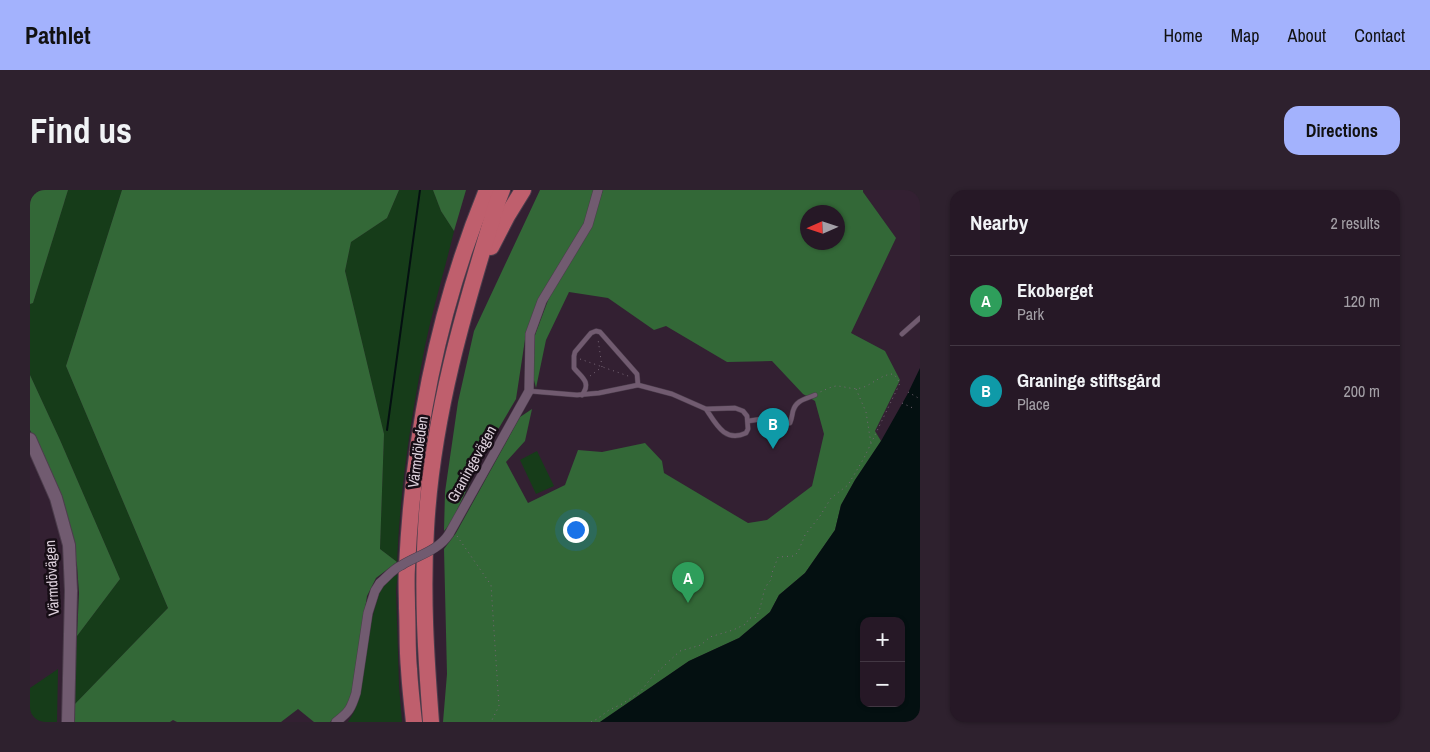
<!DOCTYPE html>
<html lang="en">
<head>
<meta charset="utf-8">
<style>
	:root { --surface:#261826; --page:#2e212e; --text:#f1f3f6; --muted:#a4a0a7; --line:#423743; --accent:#a3b2fd }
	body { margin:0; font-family:"Archivo Narrow",sans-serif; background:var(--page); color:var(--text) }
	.controls { position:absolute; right:15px; bottom:15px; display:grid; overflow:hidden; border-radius:10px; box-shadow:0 1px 4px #0004 }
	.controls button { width:45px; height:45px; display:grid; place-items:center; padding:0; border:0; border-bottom:1px solid var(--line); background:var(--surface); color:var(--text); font:25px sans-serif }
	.compass { position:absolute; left:770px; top:15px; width:45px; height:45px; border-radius:50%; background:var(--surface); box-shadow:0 1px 4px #0004; rotate:267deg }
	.you { position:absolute; left:545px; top:339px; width:18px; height:18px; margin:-12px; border:4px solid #fff; border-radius:50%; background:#1a73e8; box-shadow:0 0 0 8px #1a73e833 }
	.badge { display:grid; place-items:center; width:32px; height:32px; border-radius:50%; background:var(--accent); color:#fff; font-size:16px; font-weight:700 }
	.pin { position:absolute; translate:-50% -41px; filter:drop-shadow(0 1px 2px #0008) }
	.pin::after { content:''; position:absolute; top:26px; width:18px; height:15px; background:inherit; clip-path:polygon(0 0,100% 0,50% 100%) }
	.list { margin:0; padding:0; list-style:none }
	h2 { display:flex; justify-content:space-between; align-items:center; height:65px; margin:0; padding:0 20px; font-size:21px }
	h2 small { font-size:16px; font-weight:400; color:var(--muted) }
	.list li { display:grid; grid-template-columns:32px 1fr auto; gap:15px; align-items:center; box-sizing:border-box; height:90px; padding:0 20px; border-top:1px solid var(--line) }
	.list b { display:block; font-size:19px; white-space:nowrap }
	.list p { margin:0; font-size:16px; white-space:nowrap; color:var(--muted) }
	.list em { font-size:16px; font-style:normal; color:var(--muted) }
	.map { position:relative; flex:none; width:890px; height:532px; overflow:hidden; border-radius:15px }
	header { display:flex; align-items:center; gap:30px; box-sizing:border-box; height:70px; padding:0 25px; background:var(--accent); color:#111 }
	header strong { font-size:24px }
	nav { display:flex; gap:28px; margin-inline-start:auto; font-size:18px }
	.intro { display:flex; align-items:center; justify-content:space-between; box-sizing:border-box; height:120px; padding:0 30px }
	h1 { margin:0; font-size:35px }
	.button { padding:12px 22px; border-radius:15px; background:var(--accent); color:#111; font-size:18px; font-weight:700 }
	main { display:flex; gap:30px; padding:0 30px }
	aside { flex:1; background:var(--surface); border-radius:15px; box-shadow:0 1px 4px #0004 }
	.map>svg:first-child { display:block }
</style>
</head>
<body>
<header>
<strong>Pathlet</strong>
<nav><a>Home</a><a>Map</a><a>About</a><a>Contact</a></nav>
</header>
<div class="intro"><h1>Find us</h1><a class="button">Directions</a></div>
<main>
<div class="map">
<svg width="890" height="532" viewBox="0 0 890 532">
	<rect width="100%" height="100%" fill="#332032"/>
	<g fill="#163c19">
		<path d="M38 0H92L36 176 138 418 43 516 47 446 90 389 30 250 0 185V114L3 113Z"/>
		<path d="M369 0H403L411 21 424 41C415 79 403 118 395 156 381 228 370 299 367 372L350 359 354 244 315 81 321 52 357 28Z"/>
		<path d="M507 261 524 296 506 304 490 270Z"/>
		<path d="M368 384 366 399 369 496 372 532H318L325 520 342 428 350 401 358 390Z"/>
		<path d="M28 479 27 532H0V498Z"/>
	</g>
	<g fill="#336837" fill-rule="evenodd">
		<path d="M0 0H38L3 113 0 114Z"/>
		<path d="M92 0H369L357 28 321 52 315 81 354 244 350 359 367 372 346 388 337 406 322 503 319 514 313 522 300 532H284L268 519 251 532H147L143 530 140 532H44L43 516 138 418 36 176Z"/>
		<path d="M403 0H436L424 41 411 21Z"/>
		<path d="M510 0H564L554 33 509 109 496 143 486 209 453 265 421 333 414 341 415 302 428 212 444 141Z"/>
		<path d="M573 0H833V2L866 48 821 143 855 161 870 190 845 241 851 251 825 290 811 315 805 340 775 383 749 405 740 422 709 448 659 471 570 532H413L417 484 414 359 426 343 490 227 502 219 495 251 476 272 498 313 535 295 548 260 572 262 615 253 632 271 634 283 718 333 737 330 782 296 794 244 785 211 773 204 742 171 697 172 636 136 624 140 578 108 539 102 516 150 506 198 503 186 505 145 520 105 560 38ZM778 22H808V52H778Z"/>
		<path d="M0 185 30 250 90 389 47 446 49 403 47 375 28 300 0 240Z"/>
	</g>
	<path fill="#041011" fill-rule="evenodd" d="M890 178V532H570L659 471 709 448 740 422 749 405 775 383 805 340 811 315 825 290 851 251 877 205ZM834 431H871V513H834Z"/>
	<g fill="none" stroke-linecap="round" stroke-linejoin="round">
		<path stroke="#041011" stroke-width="2" d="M357 240 390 0"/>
		<g stroke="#4c3d4c" stroke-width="5.5">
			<g id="lane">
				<path d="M872 144 890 128"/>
				<path d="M499 201 547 205 569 203 608 195 642 204 676 219 705 218 713 221 717 226 718 239 716 243C695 253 686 234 676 219"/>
				<path d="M552 205C562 192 551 187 544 178V166L545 162 561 143 566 141 570 142 607 184 608 195"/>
				<path d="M718 231 732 229 752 234 760 233C762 228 762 225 763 221 766 210 776 209 785 205"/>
			</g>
		</g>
		<g stroke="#4c3d4c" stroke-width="10">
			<g id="street">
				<path d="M419 344 499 201 500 144 512 111 558 35 568 0"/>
				<path d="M306 532C319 522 321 519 326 503L338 423 345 401 350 393"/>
			</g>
		</g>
		<g stroke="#4c3d4c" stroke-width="14">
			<path id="secondary" d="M0 249 26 308 39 355 41 401 38 532"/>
		</g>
		<g stroke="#4c3d4c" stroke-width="18">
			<g id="highway">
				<path d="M461 57 477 26 493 0"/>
				<path d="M384 532C382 514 380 497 379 479 377 459 378 439 377 418 377 405 376 391 377 377 383 248 408 119 457 0"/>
				<path d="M401 532C396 467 392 404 396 339 402 227 434 119 467 13L472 0"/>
			</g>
		</g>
		<g stroke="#776776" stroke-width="1" stroke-dasharray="1 4" stroke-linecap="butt">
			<path d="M550 169 601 187"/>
			<path d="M560 186 572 177 568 149"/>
			<path d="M826 199 836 222 841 254"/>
			<path d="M878 202 890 209"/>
			<path d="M872 213 885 219"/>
			<path d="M427 346 461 395 469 516 461 532"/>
			<path d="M561 532 567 529 579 520 592 514 610 502 622 487 650 461 671 455 680 447 703 440 716 434 719 428H725C734 417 730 400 741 390L742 383 748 367 764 366 768 362 775 345 790 326 801 308 818 295 834 268 870 193 864 184C852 184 844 193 834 197 824 201 815 196 806 196 800 197 795 200 790 202"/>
		</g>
		<use href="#lane" stroke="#715b70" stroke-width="4.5"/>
		<use href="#street" stroke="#715b70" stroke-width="9"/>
		<use href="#secondary" stroke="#715b70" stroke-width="12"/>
		<use href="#highway" stroke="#bf5f6d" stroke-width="16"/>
		<g stroke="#4c3d4c" stroke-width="10" stroke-linecap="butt">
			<path id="street-bridge" d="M350 393C357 387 363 379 372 375 388 365 408 361 419 344"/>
		</g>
		<use href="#street-bridge" stroke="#715b70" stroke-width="9"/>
	</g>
	<g text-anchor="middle" stroke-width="5" stroke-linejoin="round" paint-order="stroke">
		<g font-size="15" fill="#dcd0db" stroke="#160d15">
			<text transform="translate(388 262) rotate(-82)" y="5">Värmdöleden</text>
			<text transform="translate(442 274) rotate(-61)" y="5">Graningevägen</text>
			<text transform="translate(22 388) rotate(-93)" y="5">Värmdövägen</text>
		</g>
	</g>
</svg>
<div class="controls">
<button>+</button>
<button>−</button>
</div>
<svg class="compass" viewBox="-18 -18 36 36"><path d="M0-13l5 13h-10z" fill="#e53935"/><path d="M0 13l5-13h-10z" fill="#a4a0a7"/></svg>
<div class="you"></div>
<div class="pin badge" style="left:658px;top:413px;background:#2e9e5b">A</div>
<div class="pin badge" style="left:743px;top:259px;background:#0f9aa8">B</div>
</div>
<aside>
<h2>Nearby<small>2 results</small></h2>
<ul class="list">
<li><span class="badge" style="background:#2e9e5b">A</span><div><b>Ekoberget</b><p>Park</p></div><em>120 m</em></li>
<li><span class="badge" style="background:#0f9aa8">B</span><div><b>Graninge stiftsgård</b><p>Place</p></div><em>200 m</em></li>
</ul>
</aside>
</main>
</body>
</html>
